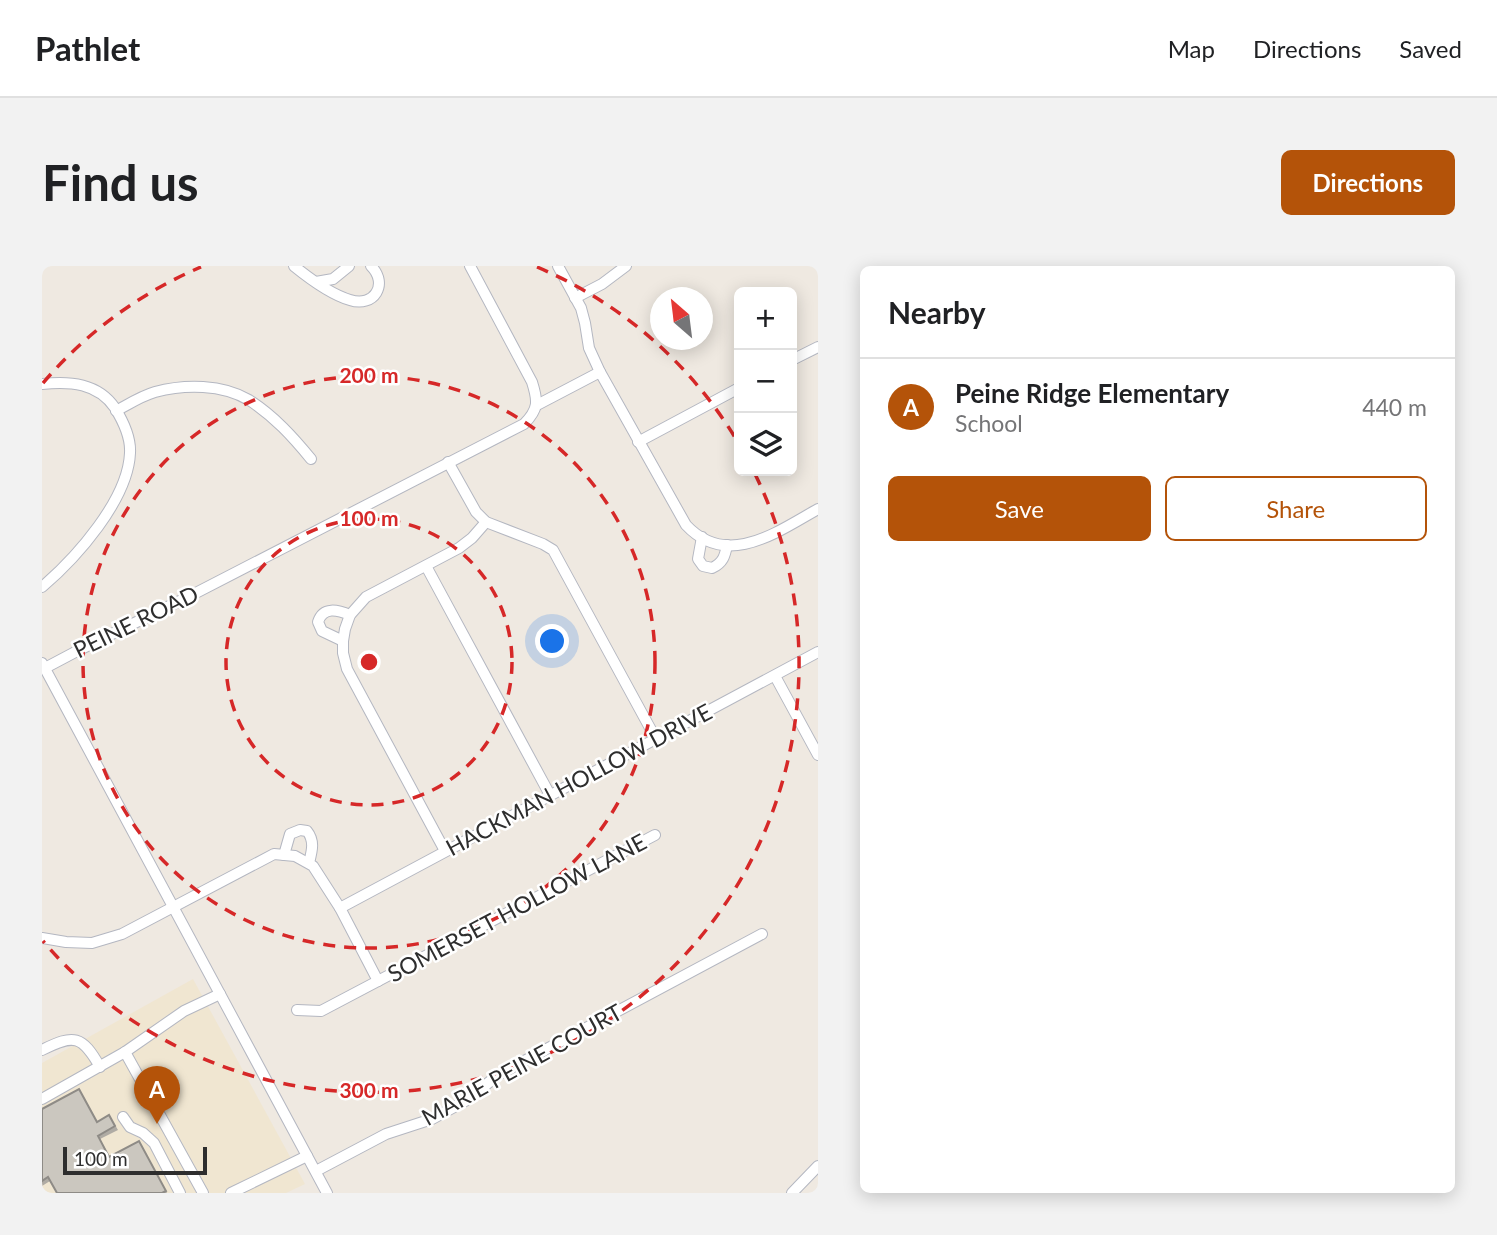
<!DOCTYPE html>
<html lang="en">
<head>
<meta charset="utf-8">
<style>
	:root { --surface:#fff; --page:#f2f2f2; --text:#202124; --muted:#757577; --line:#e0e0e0; --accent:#b45309 }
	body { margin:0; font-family:Lato,sans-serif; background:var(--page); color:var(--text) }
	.controls { position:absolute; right:21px; top:21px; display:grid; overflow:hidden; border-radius:10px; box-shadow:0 4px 18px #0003 }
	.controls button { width:63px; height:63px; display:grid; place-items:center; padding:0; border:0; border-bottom:2px solid var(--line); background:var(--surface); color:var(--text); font:35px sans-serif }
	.compass { position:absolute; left:608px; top:21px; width:63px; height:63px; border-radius:50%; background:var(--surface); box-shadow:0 4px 18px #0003; rotate:332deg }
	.scale { position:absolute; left:21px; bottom:18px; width:144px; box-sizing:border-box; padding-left:7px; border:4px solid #2e2e2e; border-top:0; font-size:19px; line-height:24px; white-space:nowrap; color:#2e2e2e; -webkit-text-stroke:5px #fff; paint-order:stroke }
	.you { position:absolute; left:511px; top:376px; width:24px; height:24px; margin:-18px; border:5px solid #fff; border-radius:50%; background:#1a73e8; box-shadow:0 0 0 10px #1a73e833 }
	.badge { display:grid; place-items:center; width:46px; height:46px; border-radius:50%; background:var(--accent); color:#fff; font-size:23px; font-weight:700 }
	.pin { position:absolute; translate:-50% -58px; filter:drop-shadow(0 2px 4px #0008) }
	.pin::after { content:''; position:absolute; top:37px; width:24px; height:21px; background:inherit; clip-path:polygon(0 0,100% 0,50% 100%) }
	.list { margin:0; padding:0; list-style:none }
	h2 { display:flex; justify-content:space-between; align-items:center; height:91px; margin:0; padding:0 28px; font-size:30px }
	h2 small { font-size:23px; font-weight:400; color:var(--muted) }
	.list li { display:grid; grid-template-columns:46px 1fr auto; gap:21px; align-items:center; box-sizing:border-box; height:98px; padding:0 28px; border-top:2px solid var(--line) }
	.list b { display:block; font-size:26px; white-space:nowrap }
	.list p { margin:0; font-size:23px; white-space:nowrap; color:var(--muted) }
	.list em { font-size:23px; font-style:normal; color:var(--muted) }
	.actions { display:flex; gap:14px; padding:21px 28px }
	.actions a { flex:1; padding:16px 0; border:2px solid var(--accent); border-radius:10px; text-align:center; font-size:24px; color:var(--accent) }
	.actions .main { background:var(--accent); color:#fff }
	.icon { flex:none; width:38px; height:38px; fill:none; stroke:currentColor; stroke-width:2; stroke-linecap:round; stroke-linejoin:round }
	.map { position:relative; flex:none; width:776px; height:927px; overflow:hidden; border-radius:10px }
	header { display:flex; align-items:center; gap:42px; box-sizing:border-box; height:98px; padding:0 35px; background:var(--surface); border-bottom:2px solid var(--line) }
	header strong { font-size:33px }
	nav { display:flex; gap:38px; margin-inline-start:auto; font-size:24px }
	.intro { display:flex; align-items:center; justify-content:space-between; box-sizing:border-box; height:168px; padding:0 42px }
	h1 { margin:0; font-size:49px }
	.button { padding:18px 32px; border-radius:10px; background:var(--accent); color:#fff; font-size:24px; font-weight:700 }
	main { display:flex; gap:42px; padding:0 42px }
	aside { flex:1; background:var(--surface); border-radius:10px; box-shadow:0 4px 18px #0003 }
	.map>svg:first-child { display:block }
</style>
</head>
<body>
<header>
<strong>Pathlet</strong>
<nav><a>Map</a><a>Directions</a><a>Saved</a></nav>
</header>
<div class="intro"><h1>Find us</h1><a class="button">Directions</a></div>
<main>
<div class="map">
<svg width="776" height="927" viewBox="0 0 776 927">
	<rect width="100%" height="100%" fill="#efe9e1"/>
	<path fill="#f0e6d1" d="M151 713 263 918 244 927H0V797Z"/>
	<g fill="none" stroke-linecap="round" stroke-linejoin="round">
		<g stroke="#b4b7c1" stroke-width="12">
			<g id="minor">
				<path d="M252 0C268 13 288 28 308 34 332 42 347 18 329 0"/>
				<path d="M516 0 539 42 543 57 547 82 558 106"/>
				<path d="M274 16 291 13 307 0"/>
				<path d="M533 32 560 18 584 0"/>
				<path d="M750 94 776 81"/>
				<path d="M0 118C28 115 56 117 73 142 81 155 89 171 88 187 86 234 34 292 0 321"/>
				<path d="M495 139 558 106 644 259C685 303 735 266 776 243"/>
				<path d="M74 145C87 138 99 130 113 126 143 118 180 118 207 134 232 150 251 171 269 193"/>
				<path d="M596 176 697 122"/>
				<path d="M406 196 434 246 444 256 501 278 511 284 614 473"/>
				<path d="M660 271 656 293 661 300 670 302C681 297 683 290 685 279"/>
				<path d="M384 300 508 529"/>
				<path d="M301 375 280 365 276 356C281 340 296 344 308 349"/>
				<path d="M0 397 285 927"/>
				<path d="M3 402 37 384 146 331 482 158C497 143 496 135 490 116L428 0"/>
				<path d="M733 410 776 489"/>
				<path d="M403 585 305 403 301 387V375L303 363 308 349 324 331 417 282 430 272 444 256"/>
				<path d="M242 589 248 568 258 564 265 565C273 575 270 585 267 597"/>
				<path d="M298 642 776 386"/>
				<path d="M0 672 24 676 50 677 80 668 232 588 253 590 271 600 298 642 336 715"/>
				<path d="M255 744 279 745 613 569"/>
				<path d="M0 784C32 768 40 769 58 801"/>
				<path d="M83 786 161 927"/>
				<path d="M0 833 83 786 142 745 178 728"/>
				<path d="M81 851 88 861 101 867 112 877 138 927"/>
				<path d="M274 905 344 868 390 853 425 834 456 809 720 668"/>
				<path d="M189 927 265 890"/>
				<path d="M750 927 776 900"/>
			</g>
		</g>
		<use href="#minor" stroke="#fff" stroke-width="10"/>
	</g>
	<path fill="#afaba4" d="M0 843 55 856 67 849 76 864 58 873 68 891 99 879 125 927H15L8 915 0 920Z"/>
	<path fill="#cbc7bf" stroke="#8e8b86" stroke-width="2" d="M37 823 55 856 67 849 73 860 56 870 67 891 97 875 124 925 120 927H15L6 911 0 915V843Z"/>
	<g fill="none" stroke="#d62828" stroke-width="3.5" stroke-dasharray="12 9">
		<circle cx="327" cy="396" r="143"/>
		<circle cx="327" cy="396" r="286"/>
		<path d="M1 117A429 429 0 0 1 159 1M495 1A429 429 0 0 1 697 178M713 208A429 429 0 0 1 1 675"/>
	</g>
	<g text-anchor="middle" stroke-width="5" stroke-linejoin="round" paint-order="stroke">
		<g font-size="23" fill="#2e2e2e" stroke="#fff">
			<text transform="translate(94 356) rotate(-26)" y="8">PEINE ROAD</text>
			<text transform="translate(537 514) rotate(-28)" y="8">HACKMAN HOLLOW DRIVE</text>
			<text transform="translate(475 642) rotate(-28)" y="8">SOMERSET HOLLOW LANE</text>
			<text transform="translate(480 799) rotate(-29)" y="8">MARIE PEINE COURT</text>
		</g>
	</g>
	<circle cx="327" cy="396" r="10" fill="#d62828" stroke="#fff" stroke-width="3.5"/>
	<g font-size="21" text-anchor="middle" font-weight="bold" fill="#d62828" stroke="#fff" stroke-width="5" stroke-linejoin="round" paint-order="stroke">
		<text x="327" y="117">200 m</text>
		<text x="327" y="260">100 m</text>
		<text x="327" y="832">300 m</text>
	</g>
</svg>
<div class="controls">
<button>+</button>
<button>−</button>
<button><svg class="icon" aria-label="layers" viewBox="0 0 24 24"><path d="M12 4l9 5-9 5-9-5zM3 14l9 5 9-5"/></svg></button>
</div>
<svg class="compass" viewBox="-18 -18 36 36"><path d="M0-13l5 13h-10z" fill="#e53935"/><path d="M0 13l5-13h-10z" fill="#757577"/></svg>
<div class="scale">100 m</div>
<div class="you"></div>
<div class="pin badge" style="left:115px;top:858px">A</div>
</div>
<aside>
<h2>Nearby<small></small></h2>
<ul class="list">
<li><span class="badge">A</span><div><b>Peine Ridge Elementary</b><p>School</p></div><em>440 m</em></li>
</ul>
<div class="actions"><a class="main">Save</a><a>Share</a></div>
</aside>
</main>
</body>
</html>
